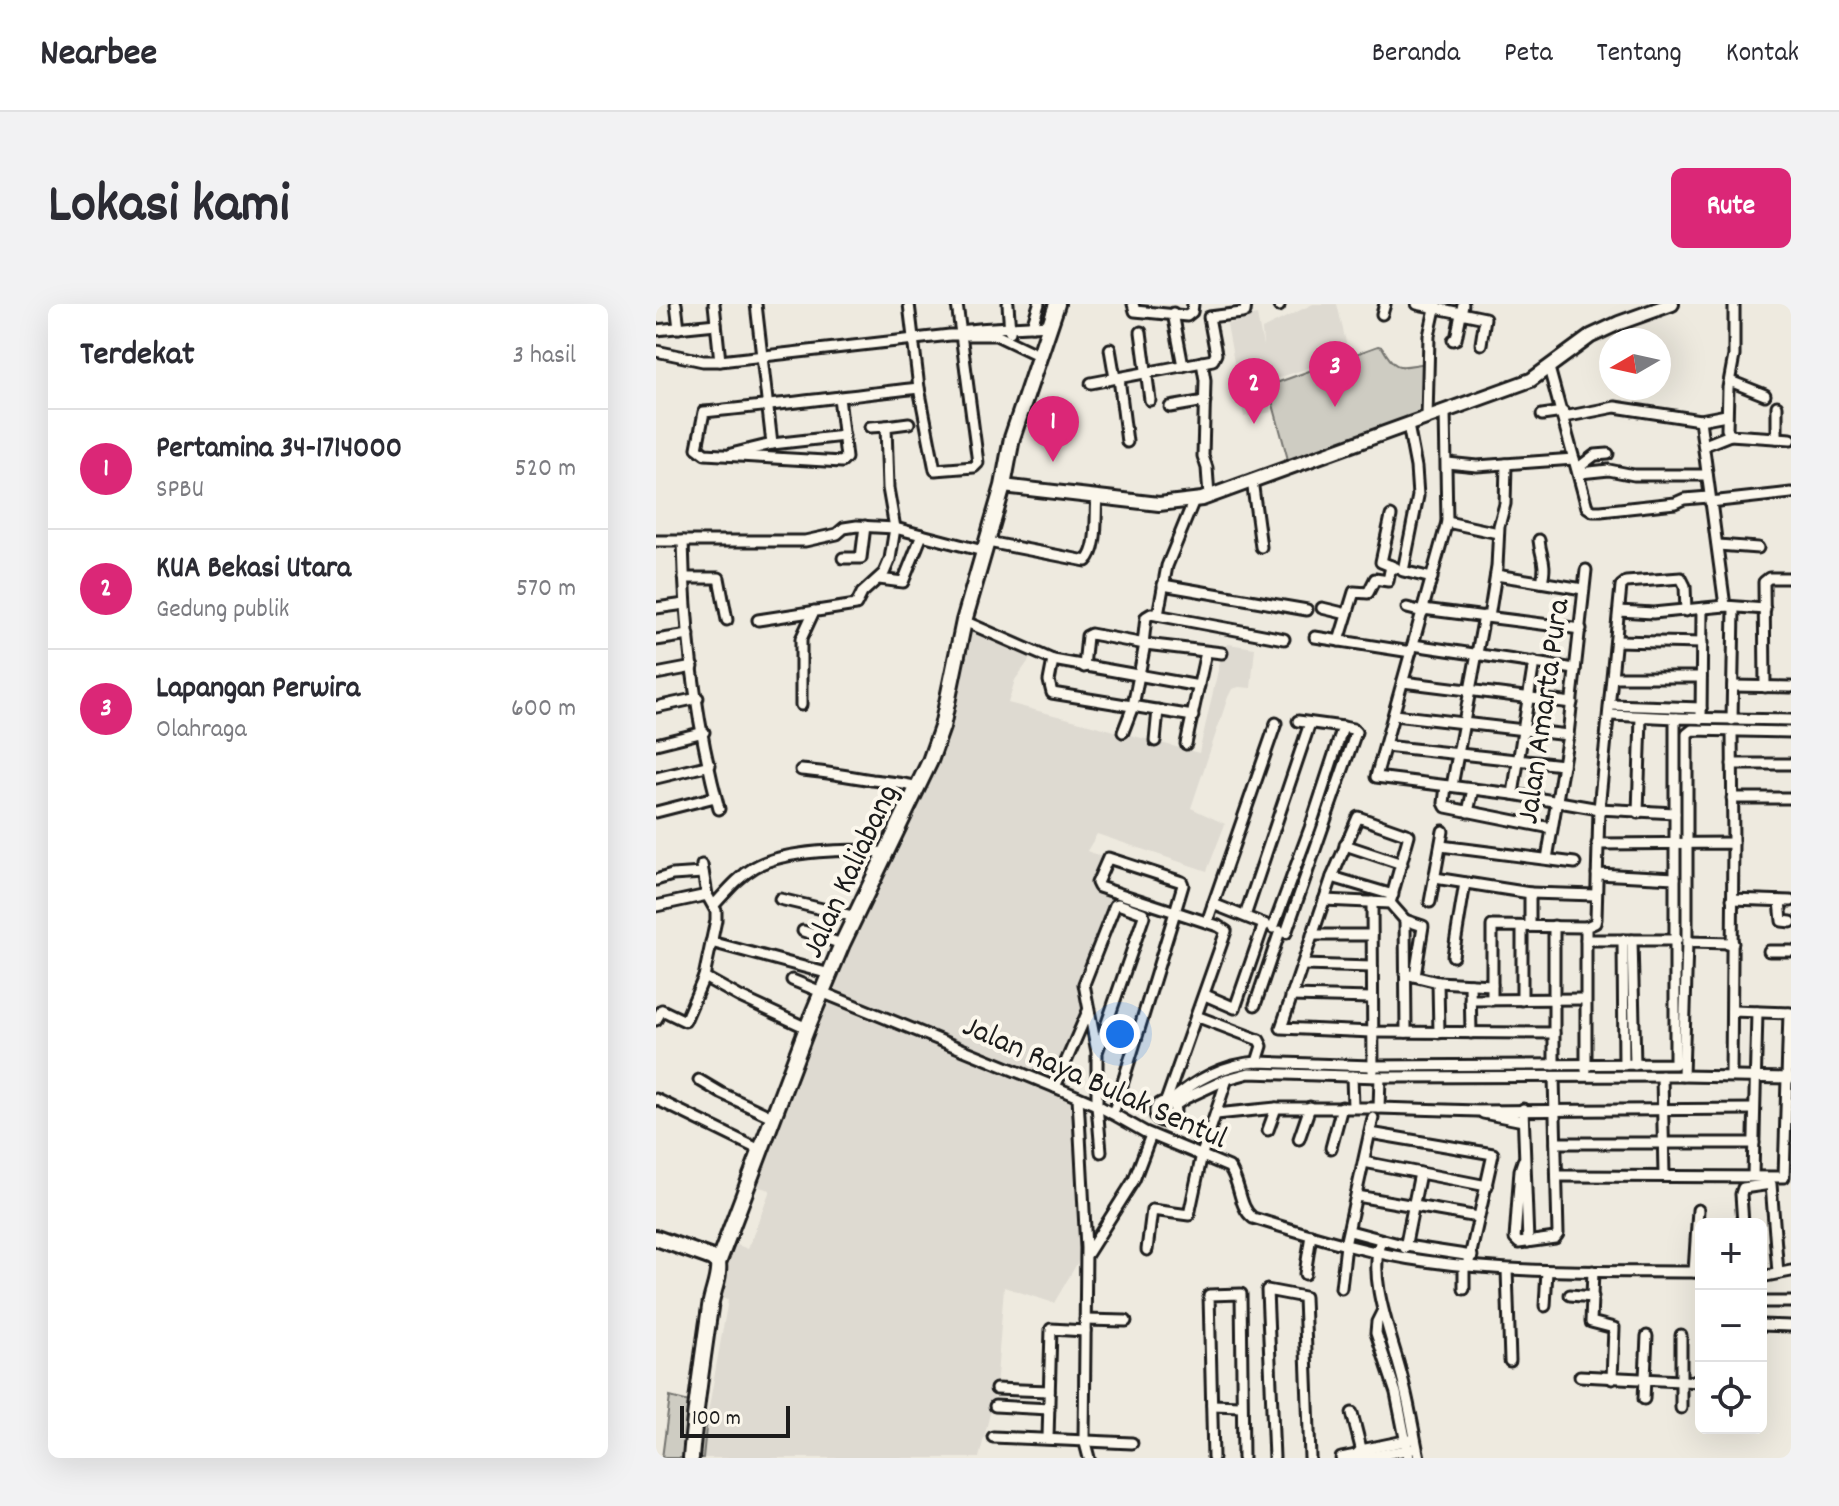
<!DOCTYPE html>
<html lang="id">
<head>
<meta charset="utf-8">
<style>
	:root { --surface:#fff; --page:#f2f2f3; --text:#2b2b33; --muted:#7c7c81; --line:#e1e1e2; --accent:#db2777 }
	body { margin:0; font-family:Dekko,sans-serif; background:var(--page); color:var(--text) }
	.controls { position:absolute; right:24px; bottom:24px; display:grid; overflow:hidden; border-radius:12px; box-shadow:0 8px 32px #0002 }
	.controls button { width:72px; height:72px; display:grid; place-items:center; padding:0; border:0; border-bottom:2px solid var(--line); background:var(--surface); color:var(--text); font:40px sans-serif }
	.compass { position:absolute; left:943px; top:24px; width:72px; height:72px; border-radius:50%; background:var(--surface); box-shadow:0 8px 32px #0002; rotate:261deg }
	.scale { position:absolute; left:24px; bottom:20px; width:110px; box-sizing:border-box; padding-left:8px; border:4px solid #1c1c1c; border-top:0; font-size:22px; line-height:28px; white-space:nowrap; color:#1c1c1c; -webkit-text-stroke:6px #fbf7ec; paint-order:stroke }
	.you { position:absolute; left:464px; top:730px; width:28px; height:28px; margin:-20px; border:6px solid #fff; border-radius:50%; background:#1a73e8; box-shadow:0 0 0 12px #1a73e833 }
	.badge { display:grid; place-items:center; width:52px; height:52px; border-radius:50%; background:var(--accent); color:#fff; font-size:26px; font-weight:700 }
	.pin { position:absolute; translate:-50% -66px; filter:drop-shadow(0 2px 4px #0008) }
	.pin::after { content:''; position:absolute; top:42px; width:28px; height:24px; background:inherit; clip-path:polygon(0 0,100% 0,50% 100%) }
	.list { margin:0; padding:0; list-style:none }
	h2 { display:flex; justify-content:space-between; align-items:center; height:104px; margin:0; padding:0 32px; font-size:34px }
	h2 small { font-size:26px; font-weight:400; color:var(--muted) }
	.list li { display:grid; grid-template-columns:52px 1fr auto; gap:24px; align-items:center; box-sizing:border-box; height:120px; padding:0 32px; border-top:2px solid var(--line) }
	.list b { display:block; font-size:30px; white-space:nowrap }
	.list p { margin:0; font-size:26px; white-space:nowrap; color:var(--muted) }
	.list em { font-size:26px; font-style:normal; color:var(--muted) }
	.icon { flex:none; width:44px; height:44px; fill:none; stroke:currentColor; stroke-width:2; stroke-linecap:round; stroke-linejoin:round }
	.map { position:relative; flex:none; width:1135px; height:1154px; overflow:hidden; border-radius:12px }
	header { display:flex; align-items:center; gap:48px; box-sizing:border-box; height:112px; padding:0 40px; background:var(--surface); border-bottom:2px solid var(--line) }
	header strong { font-size:38px }
	nav { display:flex; gap:44px; margin-inline-start:auto; font-size:28px }
	.intro { display:flex; align-items:center; justify-content:space-between; box-sizing:border-box; height:192px; padding:0 48px }
	h1 { margin:0; font-size:56px }
	.button { padding:20px 36px; border-radius:12px; background:var(--accent); color:#fff; font-size:28px; font-weight:700 }
	main { display:flex; gap:48px; padding:0 48px }
	aside { flex:1; background:var(--surface); border-radius:12px; box-shadow:0 8px 32px #0002 }
	.map>svg:first-child { display:block }
</style>
</head>
<body>
<header>
<strong>Nearbee</strong>
<nav><a>Beranda</a><a>Peta</a><a>Tentang</a><a>Kontak</a></nav>
</header>
<div class="intro"><h1>Lokasi kami</h1><a class="button">Rute</a></div>
<main>
<aside>
<h2>Terdekat<small>3 hasil</small></h2>
<ul class="list">
<li><span class="badge">1</span><div><b>Pertamina 34-1714000</b><p>SPBU</p></div><em>520 m</em></li>
<li><span class="badge">2</span><div><b>KUA Bekasi Utara</b><p>Gedung publik</p></div><em>570 m</em></li>
<li><span class="badge">3</span><div><b>Lapangan Perwira</b><p>Olahraga</p></div><em>600 m</em></li>
</ul>
</aside>
<div class="map">
<svg width="1135" height="1154" viewBox="0 0 1135 1154">
	<rect width="100%" height="100%" fill="#eeeadf"/>
	<filter id="ink" filterUnits="userSpaceOnUse"><feTurbulence type="fractalNoise" baseFrequency=".0125" numOctaves="2"/><feDisplacementMap in="SourceGraphic" scale="16" xChannelSelector="R" yChannelSelector="G"/><feConvolveMatrix kernelMatrix="1 2 1 2 8 2 1 2 1" color-interpolation-filters="sRGB"/></filter>
	<g filter="url(#ink)">
		<g fill="#dedad1">
			<path d="M657 0H681L693 51 609 78 616 108 588 113 571 20 587 17V14L601 11 607 42 606 25Z"/>
			<path d="M308 317 379 348 359 376 352 399 543 449 566 349 572 340 599 344 595 384 583 383 576 385 572 393 535 504 569 520 551 567 441 530 431 547 451 555 441 580 461 590 428 678 432 707 399 782 422 793 430 944 398 999 348 983 340 1085 323 1154H47L51 1114 72 996 56 991 71 937 92 945 114 886 93 880 151 724 274 457Z"/>
		</g>
		<g fill="#ceccc2" stroke="#75746f" stroke-width="2">
			<path d="M722 42 726 43C741 70 744 62 773 59L771 114 634 163 612 82Z"/>
			<path d="M14 1093 41 1100 38 1115 51 1114 47 1154H6Z"/>
		</g>
		<g fill="none" stroke-linecap="round" stroke-linejoin="round">
			<g stroke="#1c1c1c" stroke-width="15">
				<g id="street">
					<path d="M20 0 23 24"/>
					<path d="M58 0 64 57 294 31H340L384 52"/>
					<path d="M100 0 116 140"/>
					<path d="M253 0 263 84 279 166 318 163 322 159 301 0"/>
					<path d="M352 0 354 28"/>
					<path d="M477 0 479 7 531 12 536 8 537 0"/>
					<path d="M761 0 829 14 825 40"/>
					<path d="M1078 0V52L1072 84 1071 125 1074 131 1135 135"/>
					<path d="M623 2V0"/>
					<path d="M517 9 527 62"/>
					<path d="M726 10 729 0"/>
					<path d="M376 22 383 0"/>
					<path d="M0 26 60 20"/>
					<path d="M305 27C334 23 363 23 393 21"/>
					<path d="M485 28 494 96"/>
					<path d="M797 36 800 35 807 0"/>
					<path d="M454 45 459 74"/>
					<path d="M0 47 47 57H64"/>
					<path d="M546 58 549 76 547 152 551 164 553 192"/>
					<path d="M893 64 931 203 937 207H945L1019 199 1028 195 1053 193"/>
					<path d="M463 74 471 138"/>
					<path d="M1074 77 1109 91"/>
					<path d="M435 79 557 56 560 50 553 13 586 9 589 8 590 0"/>
					<path d="M183 93 190 154 186 158 49 150 41 144 48 108C120 101 191 92 263 84"/>
					<path d="M1121 102V134"/>
					<path d="M514 103 549 97"/>
					<path d="M789 107 791 218 720 473 857 490 943 505 1019 509"/>
					<path d="M886 111 907 108"/>
					<path d="M908 113 959 103 1044 116 1069 302"/>
					<path d="M771 114 773 32 780 0"/>
					<path d="M1044 116 1070 111"/>
					<path d="M752 121 760 163 762 192 747 267 776 274"/>
					<path d="M230 122 253 119"/>
					<path d="M1049 141 1074 131"/>
					<path d="M75 150 116 140 188 132"/>
					<path d="M791 159 821 162 918 155"/>
					<path d="M922 164 939 151 952 150"/>
					<path d="M924 169 953 166 978 171H1051"/>
					<path d="M596 176 605 243"/>
					<path d="M1054 198 1135 189"/>
					<path d="M735 212 725 258 740 264"/>
					<path d="M791 218 842 229"/>
					<path d="M883 236C885 256 891 256 886 278"/>
					<path d="M0 237H149L181 230 188 224 201 222 239 224 327 247"/>
					<path d="M27 237C29 325 40 420 63 505"/>
					<path d="M332 238 430 257C443 245 439 210 441 192"/>
					<path d="M1062 241 1102 244"/>
					<path d="M187 254H205L209 222"/>
					<path d="M840 271 927 285"/>
					<path d="M28 274H63L71 316"/>
					<path d="M223 275 247 278 266 231"/>
					<path d="M507 281 651 306"/>
					<path d="M0 304 29 300"/>
					<path d="M666 304 691 310"/>
					<path d="M751 304 767 308"/>
					<path d="M767 305 925 325"/>
					<path d="M963 307 997 309 1069 302 1109 305"/>
					<path d="M502 311 511 262 538 196"/>
					<path d="M833 313 841 263 843 222 849 200 850 160"/>
					<path d="M102 316 200 301 206 289 228 269 234 255 239 224 232 184 230 122 214 123"/>
					<path d="M308 317 397 356 543 382"/>
					<path d="M659 333 755 348"/>
					<path d="M0 336 33 331"/>
					<path d="M683 337 698 288 712 289 719 275 732 277 735 262"/>
					<path d="M960 337 1046 339"/>
					<path d="M487 340 490 313 495 310 628 335"/>
					<path d="M757 341 919 365"/>
					<path d="M397 356 393 377 396 389 537 412"/>
					<path d="M428 363 431 332 435 330 489 340 566 349"/>
					<path d="M0 370 37 363"/>
					<path d="M957 373H1045"/>
					<path d="M747 378 916 399"/>
					<path d="M1077 382 1135 383"/>
					<path d="M1109 383 1108 278 1113 274H1135"/>
					<path d="M145 401V335L158 307"/>
					<path d="M955 401 1045 404"/>
					<path d="M0 403 42 394"/>
					<path d="M738 411 912 431"/>
					<path d="M954 411 1021 414"/>
					<path d="M1045 415 1046 305"/>
					<path d="M1076 416 1078 304"/>
					<path d="M1076 427 1077 539"/>
					<path d="M467 428 477 402 489 340"/>
					<path d="M499 437 502 406"/>
					<path d="M0 440 48 428"/>
					<path d="M530 440 550 348"/>
					<path d="M729 442 907 461"/>
					<path d="M1076 460H1135"/>
					<path d="M145 466C170 468 192 472 216 476 233 478 244 478 261 483"/>
					<path d="M0 474 54 461"/>
					<path d="M790 482 788 499 790 503 895 524"/>
					<path d="M796 482 828 312"/>
					<path d="M857 490 878 358"/>
					<path d="M1076 494H1135"/>
					<path d="M0 508 59 493"/>
					<path d="M812 508 817 485"/>
					<path d="M982 509 985 413"/>
					<path d="M941 540 1077 539 1075 772"/>
					<path d="M689 541 746 560"/>
					<path d="M785 542 919 559"/>
					<path d="M891 555 912 431 930 266"/>
					<path d="M941 570 1019 574"/>
					<path d="M676 573 737 591"/>
					<path d="M779 574 874 589V622"/>
					<path d="M0 576 16 571 47 569"/>
					<path d="M874 589 940 591"/>
					<path d="M124 595 200 613"/>
					<path d="M1076 595 1135 597"/>
					<path d="M668 596 734 599 749 616 750 728"/>
					<path d="M1124 597 1126 617 1135 618"/>
					<path d="M716 598 717 767"/>
					<path d="M774 598 787 527"/>
					<path d="M734 599 753 531 702 513 676 573 625 724 716 728 898 729"/>
					<path d="M557 600 610 621"/>
					<path d="M58 601C71 587 82 573 99 563 126 547 198 543 229 549"/>
					<path d="M0 602 51 591"/>
					<path d="M589 612 654 419"/>
					<path d="M749 616 767 622 759 672"/>
					<path d="M551 618 620 419"/>
					<path d="M866 623V696"/>
					<path d="M617 624 654 524 687 423 642 417"/>
					<path d="M147 627 186 640"/>
					<path d="M630 629 700 428 697 425 687 423"/>
					<path d="M656 631H716"/>
					<path d="M930 636H1021"/>
					<path d="M967 636 968 761"/>
					<path d="M976 636 979 761"/>
					<path d="M55 638 174 670"/>
					<path d="M1031 638 1077 639"/>
					<path d="M1113 647H1135"/>
					<path d="M797 652 809 579"/>
					<path d="M647 661 716 663"/>
					<path d="M749 670 782 678 836 681"/>
					<path d="M48 673 84 693 151 724"/>
					<path d="M136 676 399 783 441 801 489 828 573 863C585 878 582 903 597 914 654 931 710 949 769 957 860 970 953 967 1045 968"/>
					<path d="M782 678 783 729"/>
					<path d="M814 680 815 729"/>
					<path d="M549 691 579 704 608 620"/>
					<path d="M635 692 716 694"/>
					<path d="M814 696 929 695"/>
					<path d="M836 696V622L930 623"/>
					<path d="M599 701 624 627"/>
					<path d="M1076 707 1135 709"/>
					<path d="M540 712 603 736 606 742 601 758"/>
					<path d="M0 716 6 706 29 717 48 673 60 616V607L51 591 46 561"/>
					<path d="M441 748 488 612 487 609 462 600 459 601 428 680 441 748V801L445 848"/>
					<path d="M898 761V622"/>
					<path d="M930 766V623L939 619 940 615 943 505 965 282 970 278 1025 274 1029 282 1030 307"/>
					<path d="M696 772 697 803"/>
					<path d="M1006 772 1008 871"/>
					<path d="M1027 772 1135 774"/>
					<path d="M724 773 723 804 822 807 1098 805"/>
					<path d="M43 776 65 789 118 814"/>
					<path d="M399 783 432 707"/>
					<path d="M422 793 430 944 428 1135 433 1154"/>
					<path d="M0 795 104 846"/>
					<circle cx="509" cy="808" r="10"/>
					<path d="M514 798C538 776 569 760 601 758L716 762 1019 760V419L1021 414 1135 416"/>
					<path d="M518 802 530 794 571 775 593 769 724 773 1027 772 1031 638V430L1036 426 1135 428"/>
					<path d="M867 805 872 938"/>
					<path d="M455 809 459 804 519 608 527 581 526 578 452 554 441 579 443 583 562 622 570 627 510 797"/>
					<path d="M827 809 867 817"/>
					<path d="M560 810 620 804H723"/>
					<path d="M612 826 620 804"/>
					<path d="M714 829 837 850 812 962"/>
					<path d="M643 835 654 803"/>
					<path d="M900 839H1098"/>
					<path d="M675 844 686 803"/>
					<path d="M867 857 864 866 859 935 863 939 899 934 902 930 898 773"/>
					<path d="M708 858 831 882"/>
					<path d="M901 872 1128 873 1133 709"/>
					<path d="M1097 872 1101 708"/>
					<path d="M701 892 822 913"/>
					<path d="M1087 920 1085 890 1087 884 1115 880 1122 969"/>
					<path d="M694 927 750 942 816 952"/>
					<path d="M725 936C710 977 739 1039 748 1081 754 1105 758 1130 763 1154"/>
					<path d="M689 941 717 814"/>
					<path d="M749 944 764 869"/>
					<path d="M491 946 496 906 533 911 546 850 571 775"/>
					<path d="M432 949 478 876 495 831"/>
					<path d="M851 966 854 1057"/>
					<path d="M937 967 935 1018 958 1024 956 1075"/>
					<path d="M1038 968 1042 906"/>
					<path d="M649 970 655 931"/>
					<path d="M1105 973 1135 967"/>
					<path d="M685 984 690 941"/>
					<path d="M808 985V962"/>
					<path d="M914 991 937 993"/>
					<path d="M1105 998H1135"/>
					<path d="M889 1002 891 967"/>
					<path d="M726 1008 721 1018 720 1029 740 1089 753 1154"/>
					<path d="M429 1016 470 1017"/>
					<path d="M1105 1021 1135 1022"/>
					<path d="M924 1072 1045 1078"/>
					<path d="M340 1085 393 1087"/>
					<path d="M988 1095 991 1032"/>
					<path d="M556 1101 585 1102"/>
					<path d="M339 1102 393 1105"/>
					<path d="M1025 1104V1031"/>
					<path d="M696 1109 707 1152"/>
					<path d="M337 1133 476 1139"/>
					<path d="M392 1134 395 1025 429 1027"/>
					<path d="M700 1151 705 1146 753 1136"/>
					<path d="M557 1154 553 991 585 990 587 1154"/>
					<path d="M618 1154 611 986 648 993 654 1154"/>
					<path d="M685 1154 700 1151 707 1154 756 1145"/>
				</g>
			</g>
			<g stroke="#1c1c1c" stroke-width="18">
				<path id="secondary" d="M347 182 503 200 546 195 875 76 935 32 963 19 1016 0"/>
			</g>
			<g stroke="#1c1c1c" stroke-width="20">
				<g id="primary">
					<path d="M0 934 56 954 62 959"/>
					<path d="M35 1154C39 1103 47 1053 54 1003 56 988 64 974 62 959L151 724 186 640 274 457 286 423 308 317 347 182 356 134 401 0"/>
				</g>
			</g>
			<use href="#street" stroke="#fbf7ec" stroke-width="9"/>
			<use href="#secondary" stroke="#fbf7ec" stroke-width="12"/>
			<use href="#primary" stroke="#fbf7ec" stroke-width="14"/>
		</g>
	</g>
	<g text-anchor="middle" stroke-width="8" stroke-linejoin="round" paint-order="stroke">
		<g font-size="32" fill="#1c1c1c" stroke="#fbf7ec">
			<text transform="translate(885 407) rotate(-82)" y="11">Jalan Amarta Pura</text>
			<text transform="translate(192 566) rotate(-65)" y="11">Jalan Kaliabang</text>
			<text transform="translate(440 776) rotate(24)" y="11">Jalan Raya Bulak Sentul</text>
		</g>
	</g>
</svg>
<div class="controls">
<button>+</button>
<button>−</button>
<button><svg class="icon" aria-label="locate" viewBox="0 0 24 24"><circle cx="12" cy="12" r="6"/><path d="M12 2v4M12 18v4M2 12h4M18 12h4"/></svg></button>
</div>
<svg class="compass" viewBox="-18 -18 36 36"><path d="M0-13l5 13h-10z" fill="#e53935"/><path d="M0 13l5-13h-10z" fill="#7c7c81"/></svg>
<div class="scale">100 m</div>
<div class="you"></div>
<div class="pin badge" style="left:397px;top:158px">1</div>
<div class="pin badge" style="left:598px;top:120px">2</div>
<div class="pin badge" style="left:679px;top:103px">3</div>
</div>
</main>
</body>
</html>
